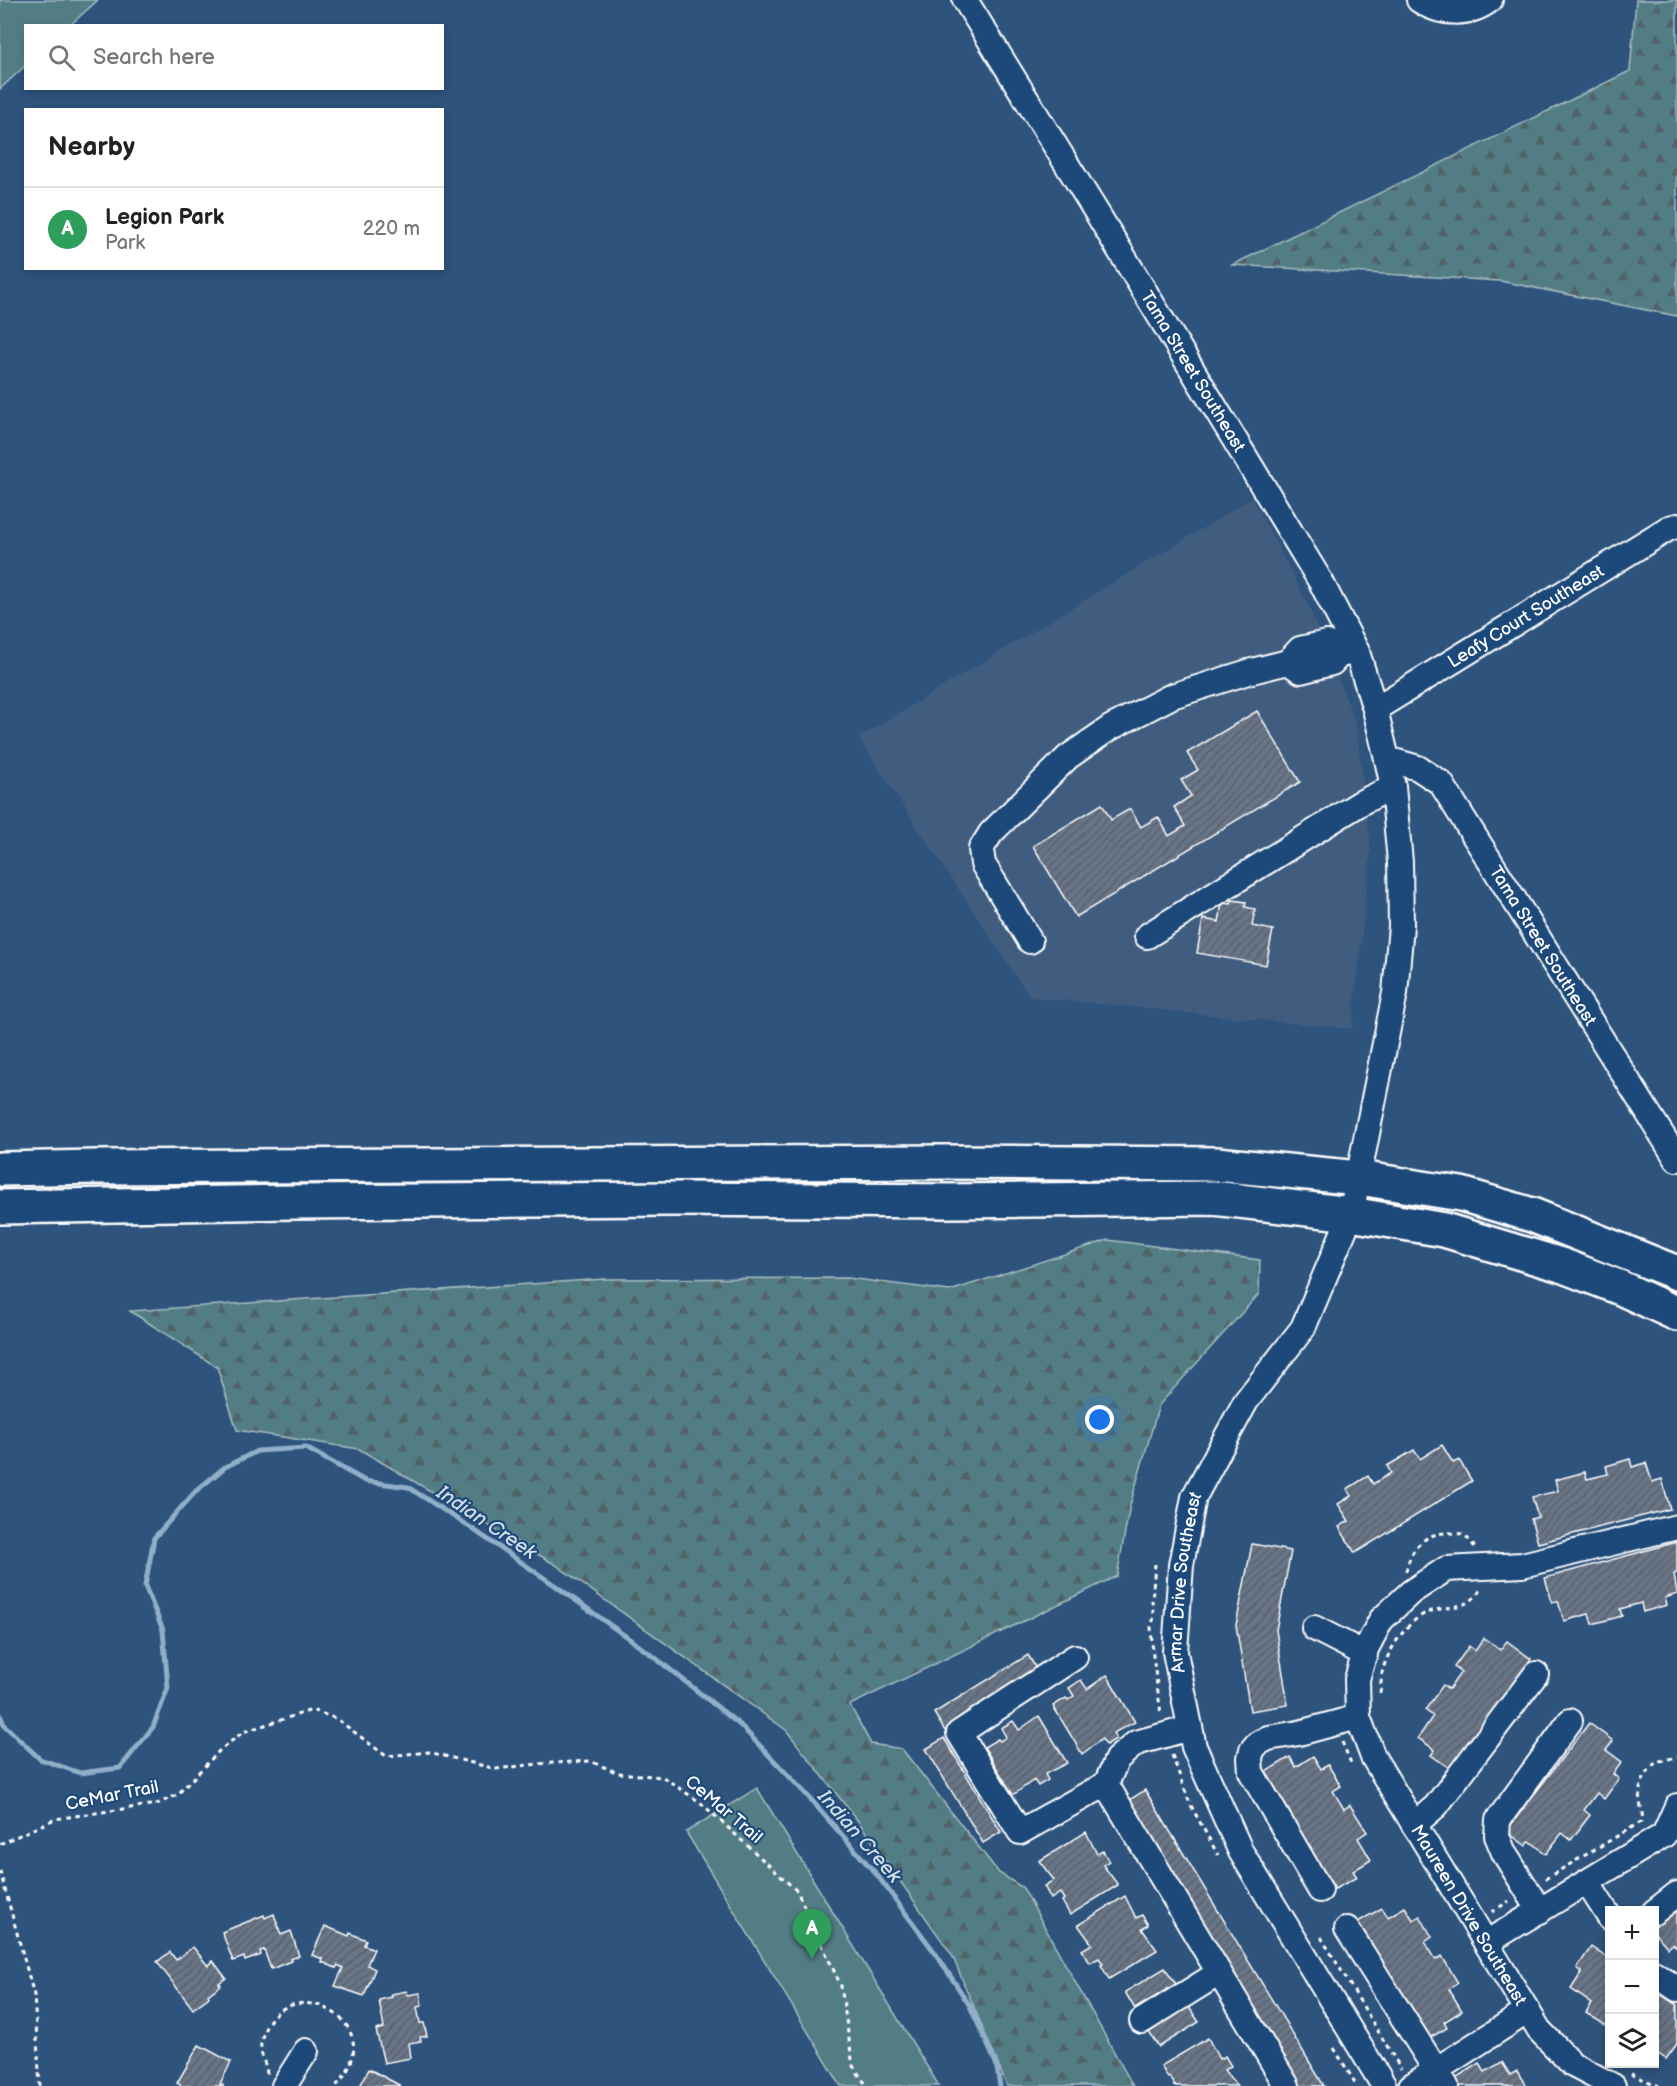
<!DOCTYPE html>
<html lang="en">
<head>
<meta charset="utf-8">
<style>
	:root { --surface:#fff; --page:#f2f2f2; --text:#222; --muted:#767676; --line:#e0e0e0; --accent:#ea580c }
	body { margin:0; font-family:"Balsamiq Sans",sans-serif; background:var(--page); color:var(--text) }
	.controls { position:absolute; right:18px; bottom:18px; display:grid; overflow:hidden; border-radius:0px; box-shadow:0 3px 9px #0003 }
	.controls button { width:54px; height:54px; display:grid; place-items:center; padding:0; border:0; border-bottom:2px solid var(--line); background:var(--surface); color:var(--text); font:30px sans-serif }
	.you { position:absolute; left:1100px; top:1420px; width:21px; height:21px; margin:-15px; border:4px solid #fff; border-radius:50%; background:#1a73e8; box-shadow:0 0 0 9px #1a73e833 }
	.badge { display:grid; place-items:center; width:39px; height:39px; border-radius:50%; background:var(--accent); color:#fff; font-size:20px; font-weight:700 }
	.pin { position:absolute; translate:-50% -50px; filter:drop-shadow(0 2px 3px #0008) }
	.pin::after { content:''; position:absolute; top:32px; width:21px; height:18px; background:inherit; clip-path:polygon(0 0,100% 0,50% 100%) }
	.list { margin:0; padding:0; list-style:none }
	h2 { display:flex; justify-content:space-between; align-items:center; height:78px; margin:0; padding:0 24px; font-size:26px }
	h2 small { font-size:20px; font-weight:400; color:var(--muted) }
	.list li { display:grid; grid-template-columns:39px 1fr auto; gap:18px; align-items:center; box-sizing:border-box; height:84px; padding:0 24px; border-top:2px solid var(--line) }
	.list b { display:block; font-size:22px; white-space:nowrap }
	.list p { margin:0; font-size:20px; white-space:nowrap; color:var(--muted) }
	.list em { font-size:20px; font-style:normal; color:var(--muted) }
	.icon { flex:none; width:33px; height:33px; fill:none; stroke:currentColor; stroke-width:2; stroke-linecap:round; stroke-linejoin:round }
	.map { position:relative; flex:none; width:1677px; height:2086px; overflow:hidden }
	.search { position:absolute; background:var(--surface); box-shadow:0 3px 9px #0003; left:24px; top:24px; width:420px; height:66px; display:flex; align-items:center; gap:15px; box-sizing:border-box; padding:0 21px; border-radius:0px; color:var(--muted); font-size:22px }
	.panel { position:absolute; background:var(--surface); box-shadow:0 3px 9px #0003; left:24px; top:108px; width:420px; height:162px; border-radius:0px }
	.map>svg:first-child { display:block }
</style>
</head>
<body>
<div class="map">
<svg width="1677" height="2086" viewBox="0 0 1677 2086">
	<defs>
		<pattern id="forest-firs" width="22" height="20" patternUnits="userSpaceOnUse" patternTransform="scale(1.5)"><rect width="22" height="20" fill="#537d85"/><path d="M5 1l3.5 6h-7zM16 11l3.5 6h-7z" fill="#506468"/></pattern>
		<pattern id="building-hatch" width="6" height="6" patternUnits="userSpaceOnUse" patternTransform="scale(1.5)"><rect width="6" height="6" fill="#687587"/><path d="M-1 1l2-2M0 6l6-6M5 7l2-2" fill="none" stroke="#5a606a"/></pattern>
	</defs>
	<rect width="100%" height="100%" fill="#2e537d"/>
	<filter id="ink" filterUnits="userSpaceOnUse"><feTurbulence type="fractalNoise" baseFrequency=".0167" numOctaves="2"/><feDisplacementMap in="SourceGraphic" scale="12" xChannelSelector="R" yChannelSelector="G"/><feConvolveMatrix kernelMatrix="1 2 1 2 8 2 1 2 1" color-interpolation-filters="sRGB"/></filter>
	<g filter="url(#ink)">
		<path fill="#3f5d80" d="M1252 498 1308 604 1356 723 1371 849 1352 1029 1030 997 858 738Z"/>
		<g fill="url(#forest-firs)" stroke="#a9bec2" stroke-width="1.5">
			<path d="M1636 0H1677V316L1500 281 1232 265 1630 71Z"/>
			<path d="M1108 1240 1260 1260 1259 1294 1159 1405 1130 1505 1117 1576 850 1705 871 1744 902 1749 999 1873 1023 1888 1133 2086H1007L952 1955 858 1821 786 1730 556 1565 359 1449 237 1430 217 1367 130 1311 604 1279 848 1278 950 1291Z"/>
		</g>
		<g fill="#537d85" stroke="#a9bec2" stroke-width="1.5">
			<path d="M0 0H98L70 25 26 26 25 66 0 89Z"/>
			<path d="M757 1788 939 2086H841L686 1832Z"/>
		</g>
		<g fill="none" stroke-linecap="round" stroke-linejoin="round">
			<path stroke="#91afc9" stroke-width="5" d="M0 1714 4 1725 40 1759 80 1773 120 1768 153 1727 168 1688 163 1630 145 1586 154 1538 196 1491 225 1467 257 1451 306 1448 365 1481 408 1487 471 1528 556 1586 653 1656 740 1725 806 1794 877 1875 936 1954 970 2006 996 2063 1000 2086"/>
		</g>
		<g fill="url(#building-hatch)" stroke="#fff" stroke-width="1.5">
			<path d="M1257 711 1300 782 1076 917 1033 846 1102 804 1111 820 1130 809 1141 827 1158 817 1169 836 1185 826 1174 807 1191 796 1181 780 1198 770 1187 753Z"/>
			<path d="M1232 900 1246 902 1245 907 1255 909 1252 926 1273 930 1266 965 1197 953 1203 919 1219 922 1222 903 1231 904Z"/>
			<path d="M1442 1445 1453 1463 1459 1460 1472 1481 1355 1553 1339 1527 1349 1521 1338 1504 1351 1496 1347 1489 1368 1476 1373 1484 1391 1473 1387 1466 1414 1450 1420 1459Z"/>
			<path d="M1630 1459 1632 1467 1646 1463 1652 1482 1662 1479 1670 1509 1538 1543 1531 1519 1538 1517 1532 1497 1558 1491 1555 1480 1585 1472 1587 1479 1608 1474 1606 1466Z"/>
			<path d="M1677 1542V1573L1674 1574 1677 1594 1665 1598 1667 1605 1643 1612 1641 1603 1620 1609 1622 1616 1592 1624 1589 1614 1564 1621 1558 1601 1552 1602 1545 1578Z"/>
			<path d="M1252 1544 1291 1551 1276 1630 1288 1705 1250 1711 1236 1625Z"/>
			<path d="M1484 1638 1500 1650 1507 1641 1531 1659 1452 1770 1431 1755 1435 1750 1418 1738 1433 1716 1425 1710 1443 1685 1449 1689 1461 1672 1454 1667 1469 1646 1475 1651Z"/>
			<path d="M1028 1655 1039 1673 945 1731 934 1713Z"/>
			<path d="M1107 1675 1135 1722 1113 1733 1116 1739 1106 1745 1102 1739 1082 1754 1053 1706 1066 1698 1068 1700 1074 1696 1069 1688 1081 1680 1087 1689Z"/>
			<path d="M1039 1716 1067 1763 1045 1774 1048 1780 1038 1786 1034 1780 1013 1795 984 1747 998 1739 1000 1741 1006 1737 1001 1728 1013 1721 1019 1730Z"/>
			<path d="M1589 1723 1613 1741 1606 1750 1622 1762 1613 1774 1619 1779 1604 1799 1597 1793 1584 1810 1590 1815 1571 1840 1562 1833 1546 1854 1530 1841 1526 1846 1506 1831Z"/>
			<path d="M944 1738 1001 1832 983 1843 926 1749Z"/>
			<path d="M1313 1756 1321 1769 1328 1765 1341 1786 1333 1791 1344 1809 1350 1805 1367 1832 1358 1838 1371 1860 1353 1871 1357 1877 1335 1889 1264 1773 1290 1757 1296 1767Z"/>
			<path d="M1145 1790 1324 2086H1300L1128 1801Z"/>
			<path d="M1086 1832 1097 1854 1103 1851 1109 1861 1103 1865 1118 1885 1070 1915 1062 1901 1064 1899 1060 1893 1051 1899 1044 1886 1054 1880 1039 1861Z"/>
			<path d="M1125 1896 1136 1918 1142 1915 1148 1925 1142 1929 1157 1950 1109 1979 1101 1965 1103 1964 1099 1958 1090 1963 1082 1950 1092 1944 1078 1925Z"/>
			<path d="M1405 1907 1413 1920 1420 1916 1432 1937 1425 1942 1436 1960 1442 1956 1458 1983 1449 1989 1462 2011 1444 2022 1447 2028 1426 2040 1356 1923 1382 1908 1388 1917Z"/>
			<path d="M1677 1908V1948L1673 1944 1668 1948 1654 1932V1927Z"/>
			<path d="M274 1914 281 1935 291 1931 299 1956 290 1959 291 1961 271 1969 264 1950 260 1951 261 1955 245 1961 244 1957 233 1961 222 1932 264 1915 265 1918Z"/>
			<path d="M325 1926 349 1936 350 1933 366 1940 364 1945 374 1949 367 1965 375 1969 364 1996 335 1986 343 1968 338 1965 336 1968 322 1962 323 1959 312 1955Z"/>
			<path d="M193 1947 208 1966 213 1961 226 1978 219 1983 221 1985 208 1995 209 1997 193 2009 157 1962 170 1952 176 1960Z"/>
			<path d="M1591 1947 1610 1960V2028L1586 2013 1592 2004 1571 1989 1582 1972 1577 1968Z"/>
			<path d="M1165 1968 1176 1984 1135 2009 1125 1992Z"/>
			<path d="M1654 1990 1677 2005V2044L1666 2059 1654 2051Z"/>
			<path d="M407 1991 408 1995 420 1993 422 2006 417 2007 420 2023H424L427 2036 420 2037 421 2041 409 2043 411 2058 384 2063 376 2030 384 2028 379 2000 392 1997 391 1994Z"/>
			<path d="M1188 2006 1199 2022 1159 2047 1148 2031Z"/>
			<path d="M1208 2038 1219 2059 1225 2056 1231 2066 1224 2070 1237 2086H1173L1175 2085 1170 2077 1168 2078 1161 2066Z"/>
			<path d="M199 2045 231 2062 220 2084 224 2086H182L177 2083Z"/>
			<path d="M1502 2062 1510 2075 1517 2071 1526 2086H1458L1454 2079 1479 2063 1485 2072Z"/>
			<path d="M369 2069 401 2086H360Z"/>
		</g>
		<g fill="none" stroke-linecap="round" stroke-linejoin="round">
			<g stroke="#fff" stroke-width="28">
				<g id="minor">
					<path id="s1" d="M965 0 1097 213 1321 582 1357 652 1375 709 1387 759 1418 768 1441 783 1677 1159"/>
					<path d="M1419 0C1440 15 1470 16 1490 0"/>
					<path d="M1339 655 1327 643 1300 649 1288 662 1301 671 1332 663 1339 655 1357 652"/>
					<path id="s2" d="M1375 709 1669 528 1677 526"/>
					<path d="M1147 936 1362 802 1393 787"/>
					<path d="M1030 941 983 864 981 849 991 833 1068 757 1110 728 1172 696 1248 672 1288 662"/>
					<path d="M1314 1628 1365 1654"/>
					<path d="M1075 1657 959 1733 1020 1832 1106 1784"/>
					<path d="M1190 1728 1136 1743 1117 1759 1106 1784 1287 2086"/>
					<path d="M1414 1825 1436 1806 1536 1674"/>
					<path d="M1587 1882 1610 1918"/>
					<path d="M1320 1890 1251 1772 1250 1758 1252 1750 1257 1744 1268 1738 1299 1733 1358 1717"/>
					<path d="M1540 1911 1504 1853 1497 1836 1498 1820 1570 1721"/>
					<path d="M1654 1912 1677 1894"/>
					<path d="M1347 1929 1446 2086"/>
					<path d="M1486 1943 1664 1835 1677 1806"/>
					<path d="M1654 1973 1677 1989"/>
					<path d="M1142 2021 1219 1973"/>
					<path d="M284 2086 306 2051"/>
					<path id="s3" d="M1384 2086 1241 1852 1194 1747 1175 1652 1181 1565 1194 1497 1246 1401 1303 1328 1351 1214 1395 993 1401 926 1400 862 1393 787 1387 759"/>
					<path d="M1411 2086 1528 2011"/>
					<path d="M1613 2086 1573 2065 1539 2030 1373 1757 1358 1717 1357 1679 1366 1649 1381 1620 1411 1592 1446 1569 1522 1565 1677 1527"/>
				</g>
			</g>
			<g stroke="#fff" stroke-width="38">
				<g id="highway">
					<path d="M0 1169 96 1167 944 1162 1216 1164 1359 1178 1461 1194 1532 1215 1677 1273"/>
					<path d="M0 1207 296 1202 672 1199 949 1201 1213 1198 1351 1214 1444 1230 1561 1265 1621 1288 1677 1314"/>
				</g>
			</g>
			<g stroke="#fff" stroke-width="3" stroke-dasharray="4.5 4.5" stroke-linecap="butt">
				<path d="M1155 1564 1152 1602 1154 1617 1151 1627 1153 1656 1161 1714"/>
				<path d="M1406 1571C1411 1547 1426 1531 1452 1533 1455 1534 1458 1533 1461 1534 1467 1536 1471 1543 1475 1547"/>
				<path d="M1380 1693C1381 1685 1381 1677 1383 1669 1389 1649 1408 1619 1429 1612 1451 1604 1470 1611 1482 1587"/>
				<path d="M1342 1742 1351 1763"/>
				<path d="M1172 1755 1190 1804 1218 1855"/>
				<path d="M0 1844 55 1819 157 1804 177 1795 220 1750 243 1732 312 1710 337 1719 386 1756 429 1752 496 1769 537 1764 590 1761 618 1773 663 1777 701 1803 797 1891 841 1986 853 2066 867 2086"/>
				<path d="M0 1871 34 1995 40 2086"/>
				<path d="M1545 1879 1641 1822C1644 1814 1641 1810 1640 1802 1637 1785 1646 1774 1656 1762L1677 1757"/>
				<path d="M1492 1912 1509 1901"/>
				<path d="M1321 1937 1401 2069"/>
				<path d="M1334 2048 1357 2086"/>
				<path d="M267 2074C266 2061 258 2054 262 2038 281 1965 397 2020 336 2086"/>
				<path d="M1631 2074 1659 2086"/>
			</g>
			<use href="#minor" stroke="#1f4a7a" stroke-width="24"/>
			<use href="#highway" stroke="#1f4a7a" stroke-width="33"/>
		</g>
	</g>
	<g text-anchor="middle" stroke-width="4.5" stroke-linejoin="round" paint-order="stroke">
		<g font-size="18" fill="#fff" stroke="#1f4a7a">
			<text dy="6" stroke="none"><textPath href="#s1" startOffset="436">Tama Street Southeast</textPath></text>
			<text dy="6" stroke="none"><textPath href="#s2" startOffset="177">Leafy Court Southeast</textPath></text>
			<text dy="6" stroke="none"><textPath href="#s1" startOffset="1124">Tama Street Southeast</textPath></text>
			<text dy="6" stroke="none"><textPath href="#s3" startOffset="556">Armar Drive Southeast</textPath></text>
			<text transform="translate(112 1795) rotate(-11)" y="6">CeMar Trail</text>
			<text transform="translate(724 1809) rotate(40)" y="6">CeMar Trail</text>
			<text transform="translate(1469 1915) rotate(59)" y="6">Maureen Drive Southeast</text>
		</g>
		<g font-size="20" font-style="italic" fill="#d1dee8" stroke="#1f4a7a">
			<text transform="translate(487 1522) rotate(34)" y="7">Indian Creek</text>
			<text transform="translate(860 1836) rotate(49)" y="7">Indian Creek</text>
		</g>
	</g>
</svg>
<div class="controls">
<button>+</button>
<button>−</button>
<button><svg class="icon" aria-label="layers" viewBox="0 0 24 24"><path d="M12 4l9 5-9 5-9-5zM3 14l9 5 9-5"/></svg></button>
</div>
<div class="you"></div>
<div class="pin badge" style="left:812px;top:1959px;background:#2e9e5b">A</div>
<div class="search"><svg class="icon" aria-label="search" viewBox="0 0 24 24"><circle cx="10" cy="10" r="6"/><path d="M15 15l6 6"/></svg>Search here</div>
<section class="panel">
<h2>Nearby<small></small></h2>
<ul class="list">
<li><span class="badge" style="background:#2e9e5b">A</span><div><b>Legion Park</b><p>Park</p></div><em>220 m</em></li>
</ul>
</section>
</div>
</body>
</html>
